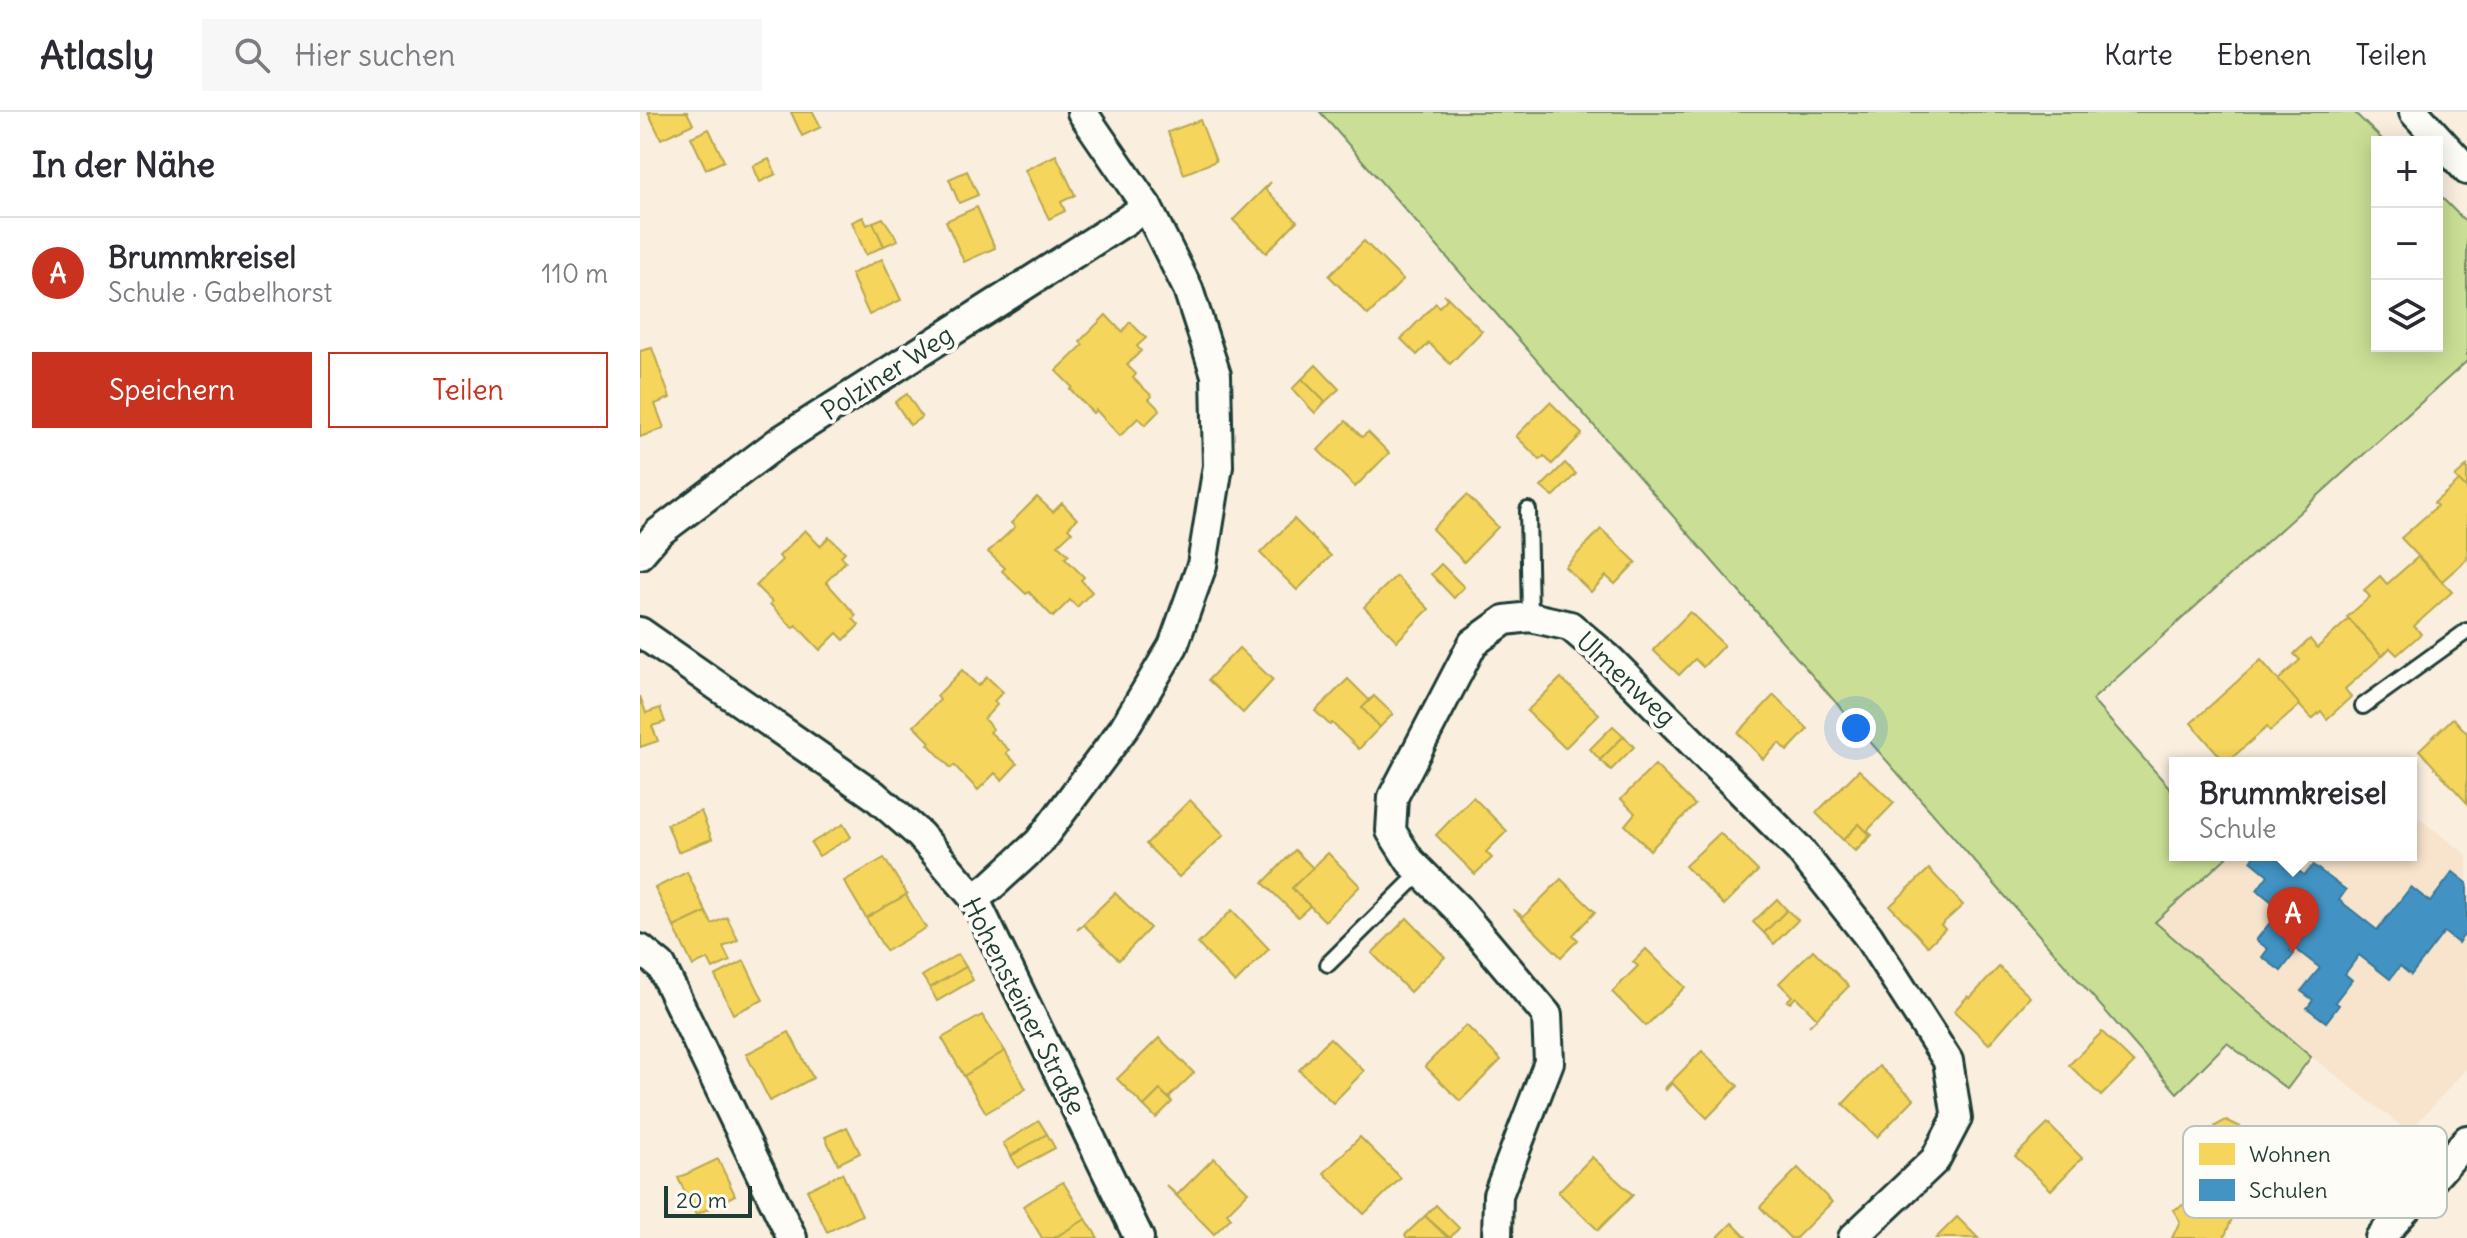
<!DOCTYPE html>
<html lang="de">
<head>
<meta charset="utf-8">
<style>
	:root { --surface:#fff; --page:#f7f7f7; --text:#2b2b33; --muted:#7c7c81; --line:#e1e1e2; --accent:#c8321e }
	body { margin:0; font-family:Delius,sans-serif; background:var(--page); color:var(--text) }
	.controls { position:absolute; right:24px; top:24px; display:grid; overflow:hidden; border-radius:0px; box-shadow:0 4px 20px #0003 }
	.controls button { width:72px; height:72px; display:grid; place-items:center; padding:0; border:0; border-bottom:2px solid var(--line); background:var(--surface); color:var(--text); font:40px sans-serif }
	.scale { position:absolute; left:24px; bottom:20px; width:88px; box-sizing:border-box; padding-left:8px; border:4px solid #1f3d34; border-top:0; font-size:22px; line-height:28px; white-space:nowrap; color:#1f3d34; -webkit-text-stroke:6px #fdfcf7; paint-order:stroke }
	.you { position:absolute; left:1216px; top:616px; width:28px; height:28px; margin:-20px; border:6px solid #fff; border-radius:50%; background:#1a73e8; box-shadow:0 0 0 12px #1a73e833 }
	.badge { display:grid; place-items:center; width:52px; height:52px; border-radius:50%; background:var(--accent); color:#fff; font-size:26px; font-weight:700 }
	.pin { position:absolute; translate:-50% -66px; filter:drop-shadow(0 2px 4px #0008) }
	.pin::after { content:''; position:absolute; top:42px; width:28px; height:24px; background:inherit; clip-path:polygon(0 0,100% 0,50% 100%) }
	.popup { position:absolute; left:1529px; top:645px; width:248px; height:104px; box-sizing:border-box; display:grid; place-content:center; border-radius:0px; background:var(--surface); filter:drop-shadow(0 2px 6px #0005); font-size:26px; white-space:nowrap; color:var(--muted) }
	.popup b { font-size:30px; color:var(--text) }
	.popup::after { content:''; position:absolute; left:50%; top:100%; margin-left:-16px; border:16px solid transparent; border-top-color:var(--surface) }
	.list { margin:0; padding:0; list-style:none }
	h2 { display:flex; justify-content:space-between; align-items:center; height:104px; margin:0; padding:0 32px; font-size:34px }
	h2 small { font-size:26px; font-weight:400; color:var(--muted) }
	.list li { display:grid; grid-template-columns:52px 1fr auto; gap:24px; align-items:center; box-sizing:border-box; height:112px; padding:0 32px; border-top:2px solid var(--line) }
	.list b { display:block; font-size:30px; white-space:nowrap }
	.list p { margin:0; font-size:26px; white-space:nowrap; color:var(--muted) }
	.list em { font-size:26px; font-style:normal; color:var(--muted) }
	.actions { display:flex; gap:16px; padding:24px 32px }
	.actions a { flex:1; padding:18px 0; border:2px solid var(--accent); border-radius:0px; text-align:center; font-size:28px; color:var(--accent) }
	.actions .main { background:var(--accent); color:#fff }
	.icon { flex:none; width:44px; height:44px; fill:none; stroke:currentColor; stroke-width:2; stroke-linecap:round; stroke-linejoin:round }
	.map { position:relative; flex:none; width:1827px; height:1126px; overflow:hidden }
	header { display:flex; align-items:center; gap:48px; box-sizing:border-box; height:112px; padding:0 40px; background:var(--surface); border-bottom:2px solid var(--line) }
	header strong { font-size:38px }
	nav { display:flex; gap:44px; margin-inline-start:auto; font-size:28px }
	.search { width:560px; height:72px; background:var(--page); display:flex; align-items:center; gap:20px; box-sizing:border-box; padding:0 28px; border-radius:0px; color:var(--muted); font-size:30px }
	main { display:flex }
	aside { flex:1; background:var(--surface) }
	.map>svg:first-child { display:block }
</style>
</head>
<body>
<header>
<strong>Atlasly</strong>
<div class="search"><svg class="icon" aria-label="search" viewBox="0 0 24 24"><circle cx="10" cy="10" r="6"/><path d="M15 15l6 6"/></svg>Hier suchen</div>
<nav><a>Karte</a><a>Ebenen</a><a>Teilen</a></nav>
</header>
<main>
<aside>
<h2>In der Nähe<small></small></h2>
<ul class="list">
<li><span class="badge">A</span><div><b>Brummkreisel</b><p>Schule · Gabelhorst</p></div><em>110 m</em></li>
</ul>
<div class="actions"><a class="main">Speichern</a><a>Teilen</a></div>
</aside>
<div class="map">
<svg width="1827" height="1126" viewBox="0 0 1827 1126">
	<rect width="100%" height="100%" fill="#faeede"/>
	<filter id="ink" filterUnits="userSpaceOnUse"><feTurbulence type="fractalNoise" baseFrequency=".0125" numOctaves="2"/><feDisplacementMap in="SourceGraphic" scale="16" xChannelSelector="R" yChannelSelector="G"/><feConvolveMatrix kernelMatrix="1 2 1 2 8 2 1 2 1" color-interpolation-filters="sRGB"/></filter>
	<g filter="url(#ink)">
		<path fill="#f8e4cc" d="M1771 700 1827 743V956L1769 1020 1672 945 1647 977 1586 931 1537 981 1443 873 1589 743H1771Z"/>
		<path fill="#cadf95" stroke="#748e64" stroke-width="2" d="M680 0H1714L1745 30H1737V234H1797V81L1827 111V249L1452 588 1535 682V743H1589L1515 810 1671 945 1647 977 1587 931 1537 981Z"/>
		<g fill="#f6d55c" stroke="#b6a750" stroke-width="2">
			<path d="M8 0H47L53 12 21 27Z"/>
			<path d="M151 0H173L181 15 162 24Z"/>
			<path d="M560 8 576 49 544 62 528 20Z"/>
			<path d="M69 17 84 49 66 57 51 25Z"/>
			<path d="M416 43 435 83 421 90 425 99 409 107 385 58Z"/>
			<path d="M129 47 136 62 120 70 113 54Z"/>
			<path d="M327 59 338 83 319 91 309 67Z"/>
			<path d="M631 70 625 77 657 109 626 141 593 108Z"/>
			<path d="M337 95 355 136 324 150 306 109Z"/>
			<path d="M223 105 227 113 233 110 244 134 226 143 212 110Z"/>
			<path d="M243 106 258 128 244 134 233 110Z"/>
			<path d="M724 129 763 168 728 203 689 164Z"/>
			<path d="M242 147 261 188 229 203 211 162Z"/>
			<path d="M804 182 842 219 810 252 789 231 777 243 761 227 796 191 799 195 807 187Z"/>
			<path d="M466 203 482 220 490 210 506 226 497 234 501 239 487 253 496 262 493 266 512 284 509 287 520 298 505 313 498 306 480 324 456 298 453 301 430 277 432 275 416 259 443 233 440 229Z"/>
			<path d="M12 236 30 286 15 292 24 316 0 325V239Z"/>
			<path d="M676 253 699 277 685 290 662 267Z"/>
			<path d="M662 267 685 290 675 301 652 277Z"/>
			<path d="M267 282 282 305 270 313 255 290Z"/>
			<path d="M910 290 942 322 912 352 904 344 900 348 876 324Z"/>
			<path d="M706 309 722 325 728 320 749 341 715 375 678 338Z"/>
			<path d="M925 351 936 362 913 385 901 375Z"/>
			<path d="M1827 354V377L1815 365Z"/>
			<path d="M1819 369 1827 377V447L1802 469 1761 426 1797 394 1794 391Z"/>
			<path d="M827 383 858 415 824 450 792 417Z"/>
			<path d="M397 385 413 400 422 391 437 407 428 416 432 420 418 433 429 443 425 446 444 465 441 468 452 480 437 495 430 488 413 505 389 480 386 482 362 459 365 456 348 440 375 415 371 411Z"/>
			<path d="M654 407 691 444 657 478 620 441Z"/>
			<path d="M961 417 996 450 975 472 966 464 951 480 925 455Z"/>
			<path d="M165 418 180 434 189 425 205 440 201 444 206 449 186 470 216 503 213 507 219 513 204 528 197 521 180 538 156 513 153 516 130 492 132 490 116 474 142 448 139 444Z"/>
			<path d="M1778 445 1812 480 1774 514 1781 522 1757 543 1750 536 1742 544 1707 505 1730 485 1724 478 1740 464 1747 472Z"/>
			<path d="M801 452 824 475 814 486 791 462Z"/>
			<path d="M756 464 789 497 757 529 724 495Z"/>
			<path d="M1050 500 1084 533 1063 555 1055 547 1039 563 1013 538Z"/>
			<path d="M1709 507 1742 544 1705 577 1711 585 1687 607 1681 599 1672 607 1637 569 1660 548 1654 542 1670 527 1677 536Z"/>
			<path d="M599 536 633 568 603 601 568 568Z"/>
			<path d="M1621 548 1660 593 1630 619 1627 615 1586 651 1551 611Z"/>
			<path d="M322 558 338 574 347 565 363 580 354 589 357 593 344 607 353 617 350 620 369 638 366 641 377 652 362 668 355 661 338 678 314 653 311 656 288 632 290 630 274 614 300 588 297 584Z"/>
			<path d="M921 566 959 602 925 636 887 599Z"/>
			<path d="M708 567 729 588 734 584 722 596 740 615 719 637 692 611 690 613 675 599Z"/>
			<path d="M1134 583 1168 617 1147 639 1139 631 1123 647 1098 621Z"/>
			<path d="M0 584 6 601 20 596 25 610 12 614 18 629 0 635Z"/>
			<path d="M734 584 753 602 740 615 722 596Z"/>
			<path d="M1813 606 1827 621V691L1779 638Z"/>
			<path d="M973 614 984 624 960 648 950 637Z"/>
			<path d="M984 624 994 635 971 658 960 648Z"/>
			<path d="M1015 653 1055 693 1010 738 985 713 995 701 981 687Z"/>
			<path d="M1219 658 1254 691 1227 719 1232 723 1215 740 1230 723 1219 712 1203 728 1176 701Z"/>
			<path d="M833 685 867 719 846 740 852 746 835 762 796 723Z"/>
			<path d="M550 688 584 723 539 765 506 732Z"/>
			<path d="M61 699 72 727 38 740 27 712Z"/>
			<path d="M203 712 211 725 179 744 171 731Z"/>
			<path d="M1219 712 1230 723 1215 739 1203 728Z"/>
			<path d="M1080 721 1118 759 1084 793 1045 754Z"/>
			<path d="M655 738 673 756 652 776 670 794 658 805 623 771Z"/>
			<path d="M688 741 720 774 685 809 652 776Z"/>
			<path d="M244 746 267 782 226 806 204 769Z"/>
			<path d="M1289 757 1323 793 1301 813 1305 817 1288 834 1250 794Z"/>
			<path d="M47 760 66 800 34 815 15 776Z"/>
			<path d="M921 767 955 800 933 823 938 828 921 845 873 797 883 805Z"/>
			<path d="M475 781 510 816 479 848 444 813 437 818Z"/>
			<path d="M266 783 286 816 246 839 226 806Z"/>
			<path d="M1137 787 1147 798 1124 821 1113 810Z"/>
			<path d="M592 798 629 837 595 871 558 832Z"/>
			<path d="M1147 798 1158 808 1134 832 1124 821Z"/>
			<path d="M66 800 72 812 87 805 98 828 83 835 90 849 73 857 68 847 53 854 34 815Z"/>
			<path d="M767 806 805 845 770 880 732 841Z"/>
			<path d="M1006 837 1045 875 1006 914 972 880 998 854 993 850Z"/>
			<path d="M1173 838 1209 874 1169 914 1177 906 1156 885 1150 891 1147 889 1152 884 1139 871Z"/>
			<path d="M318 842 326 855 290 876 282 864Z"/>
			<path d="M104 849 123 888 93 902 75 864Z"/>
			<path d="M326 855 333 868 297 889 290 876Z"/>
			<path d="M1359 855 1390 885 1349 932 1314 899 1328 884 1330 886Z"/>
			<path d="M342 903 365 939 324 964 302 926Z"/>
			<path d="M826 913 861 948 820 989 785 954Z"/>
			<path d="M149 920 173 966 130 989 106 942Z"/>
			<path d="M1462 920 1494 951 1461 984 1429 953Z"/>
			<path d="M519 926 554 961 529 985 532 990 520 978 504 994 477 967Z"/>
			<path d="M690 926 724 959 693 991 659 958Z"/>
			<path d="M365 939 386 977 346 1001 324 964Z"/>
			<path d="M1062 939 1098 974 1067 1006 1032 971 1026 978 1025 976Z"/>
			<path d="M1239 954 1274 987 1237 1025 1203 992Z"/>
			<path d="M520 978 532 990 516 1006 504 994Z"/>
			<path d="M1586 1008 1609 1019 1607 1022 1633 1035 1625 1051 1622 1050 1619 1054 1622 1056 1615 1070 1608 1067 1584 1126H1532L1540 1109 1533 1098 1545 1092 1555 1072 1548 1062 1558 1056 1570 1061 1576 1047 1571 1046 1582 1024 1575 1014Z"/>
			<path d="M399 1009 407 1022 371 1044 363 1031Z"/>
			<path d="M1408 1012 1442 1046 1411 1078 1375 1044Z"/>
			<path d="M207 1015 220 1041 198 1052 185 1025Z"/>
			<path d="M407 1022 415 1036 378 1056 371 1044Z"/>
			<path d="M720 1025 761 1066 724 1102 684 1061Z"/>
			<path d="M952 1045 993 1083 958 1118 918 1080Z"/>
			<path d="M574 1046 608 1080 587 1101 591 1106 574 1122 526 1073 537 1083Z"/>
			<path d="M78 1047 95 1083 56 1103 38 1066Z"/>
			<path d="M1158 1056 1192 1090 1156 1126H1150L1120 1095Z"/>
			<path d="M202 1061 222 1103 187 1120 167 1078Z"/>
			<path d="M423 1070 446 1107 414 1126H402L383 1094Z"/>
			<path d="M796 1093 819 1116 810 1126 785 1104Z"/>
			<path d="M785 1104 808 1126H767L765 1123Z"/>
			<path d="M1317 1105 1338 1126H1296Z"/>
			<path d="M446 1107 458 1126H414Z"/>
			<path d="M1092 1111 1107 1126H1077Z"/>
		</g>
		<path fill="#4393c3" stroke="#387998" stroke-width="2" d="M1615 743H1639L1664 763 1673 753 1706 778 1699 788 1737 818 1771 775 1790 790 1813 760 1827 771V819L1818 831 1804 820 1771 863 1760 854 1750 867 1719 843 1705 862 1712 868 1695 890 1699 893 1686 910 1667 896 1673 888 1661 879 1680 856 1653 835 1650 839 1654 842 1641 859 1622 845 1628 837 1616 828 1641 797 1617 778 1628 763 1611 749Z"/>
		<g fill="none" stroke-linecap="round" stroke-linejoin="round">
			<g stroke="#1f3d34" stroke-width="20">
				<g id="service">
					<path d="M888 398 890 505"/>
					<path d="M1723 594 1827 519"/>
					<path d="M688 852 781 760"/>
				</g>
			</g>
			<g stroke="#1f3d34" stroke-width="34">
				<g id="minor">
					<path d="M1774 0 1827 58"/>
					<path d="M0 442 18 421 140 329 507 95"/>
					<path d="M0 520 234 683 280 723 334 786 499 1126"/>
					<path d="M334 786 350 775 399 730 484 616 533 534 562 453 578 354 576 263 548 177 507 95 442 0"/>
					<path d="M0 837 21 854 152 1126"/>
					<path d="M857 1126 858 1083 909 950 907 903 817 796 770 749 751 719 753 685 833 531 865 508 890 505 930 514 969 547 1159 737 1228 824 1308 949 1317 1006 1295 1048 1213 1126"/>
					<path d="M1740 1126 1827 1028"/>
				</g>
			</g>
			<use href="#service" stroke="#fdfcf7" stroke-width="14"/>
			<use href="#minor" stroke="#fdfcf7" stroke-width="28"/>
		</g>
	</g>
	<g text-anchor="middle" stroke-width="8" stroke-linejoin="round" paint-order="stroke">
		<g font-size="26" fill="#1f3d34" stroke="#fdfcf7">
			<text transform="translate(247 261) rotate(-33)" y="9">Polziner Weg</text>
			<text transform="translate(986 567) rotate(43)" y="9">Ulmenweg</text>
			<text transform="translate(384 894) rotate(63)" y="9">Hohensteiner Straße</text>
		</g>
	</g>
	<rect x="1543" y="1014" width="264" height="92" rx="12" fill="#fdfcf7" stroke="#bac3bc" stroke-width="2"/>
	<rect x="1559" y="1031" width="36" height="22" fill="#f6d55c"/>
	<rect x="1559" y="1067" width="36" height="22" fill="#4393c3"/>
	<g font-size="22" fill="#1f3d34">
		<text x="1609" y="1050">Wohnen</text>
		<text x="1609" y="1086">Schulen</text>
	</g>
</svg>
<div class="controls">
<button>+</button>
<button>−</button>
<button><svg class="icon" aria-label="layers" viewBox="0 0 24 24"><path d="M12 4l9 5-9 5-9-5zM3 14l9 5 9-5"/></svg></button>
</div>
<div class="scale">20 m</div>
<div class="you"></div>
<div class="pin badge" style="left:1653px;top:841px">A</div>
<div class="popup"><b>Brummkreisel</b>Schule</div>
</div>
</main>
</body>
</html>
